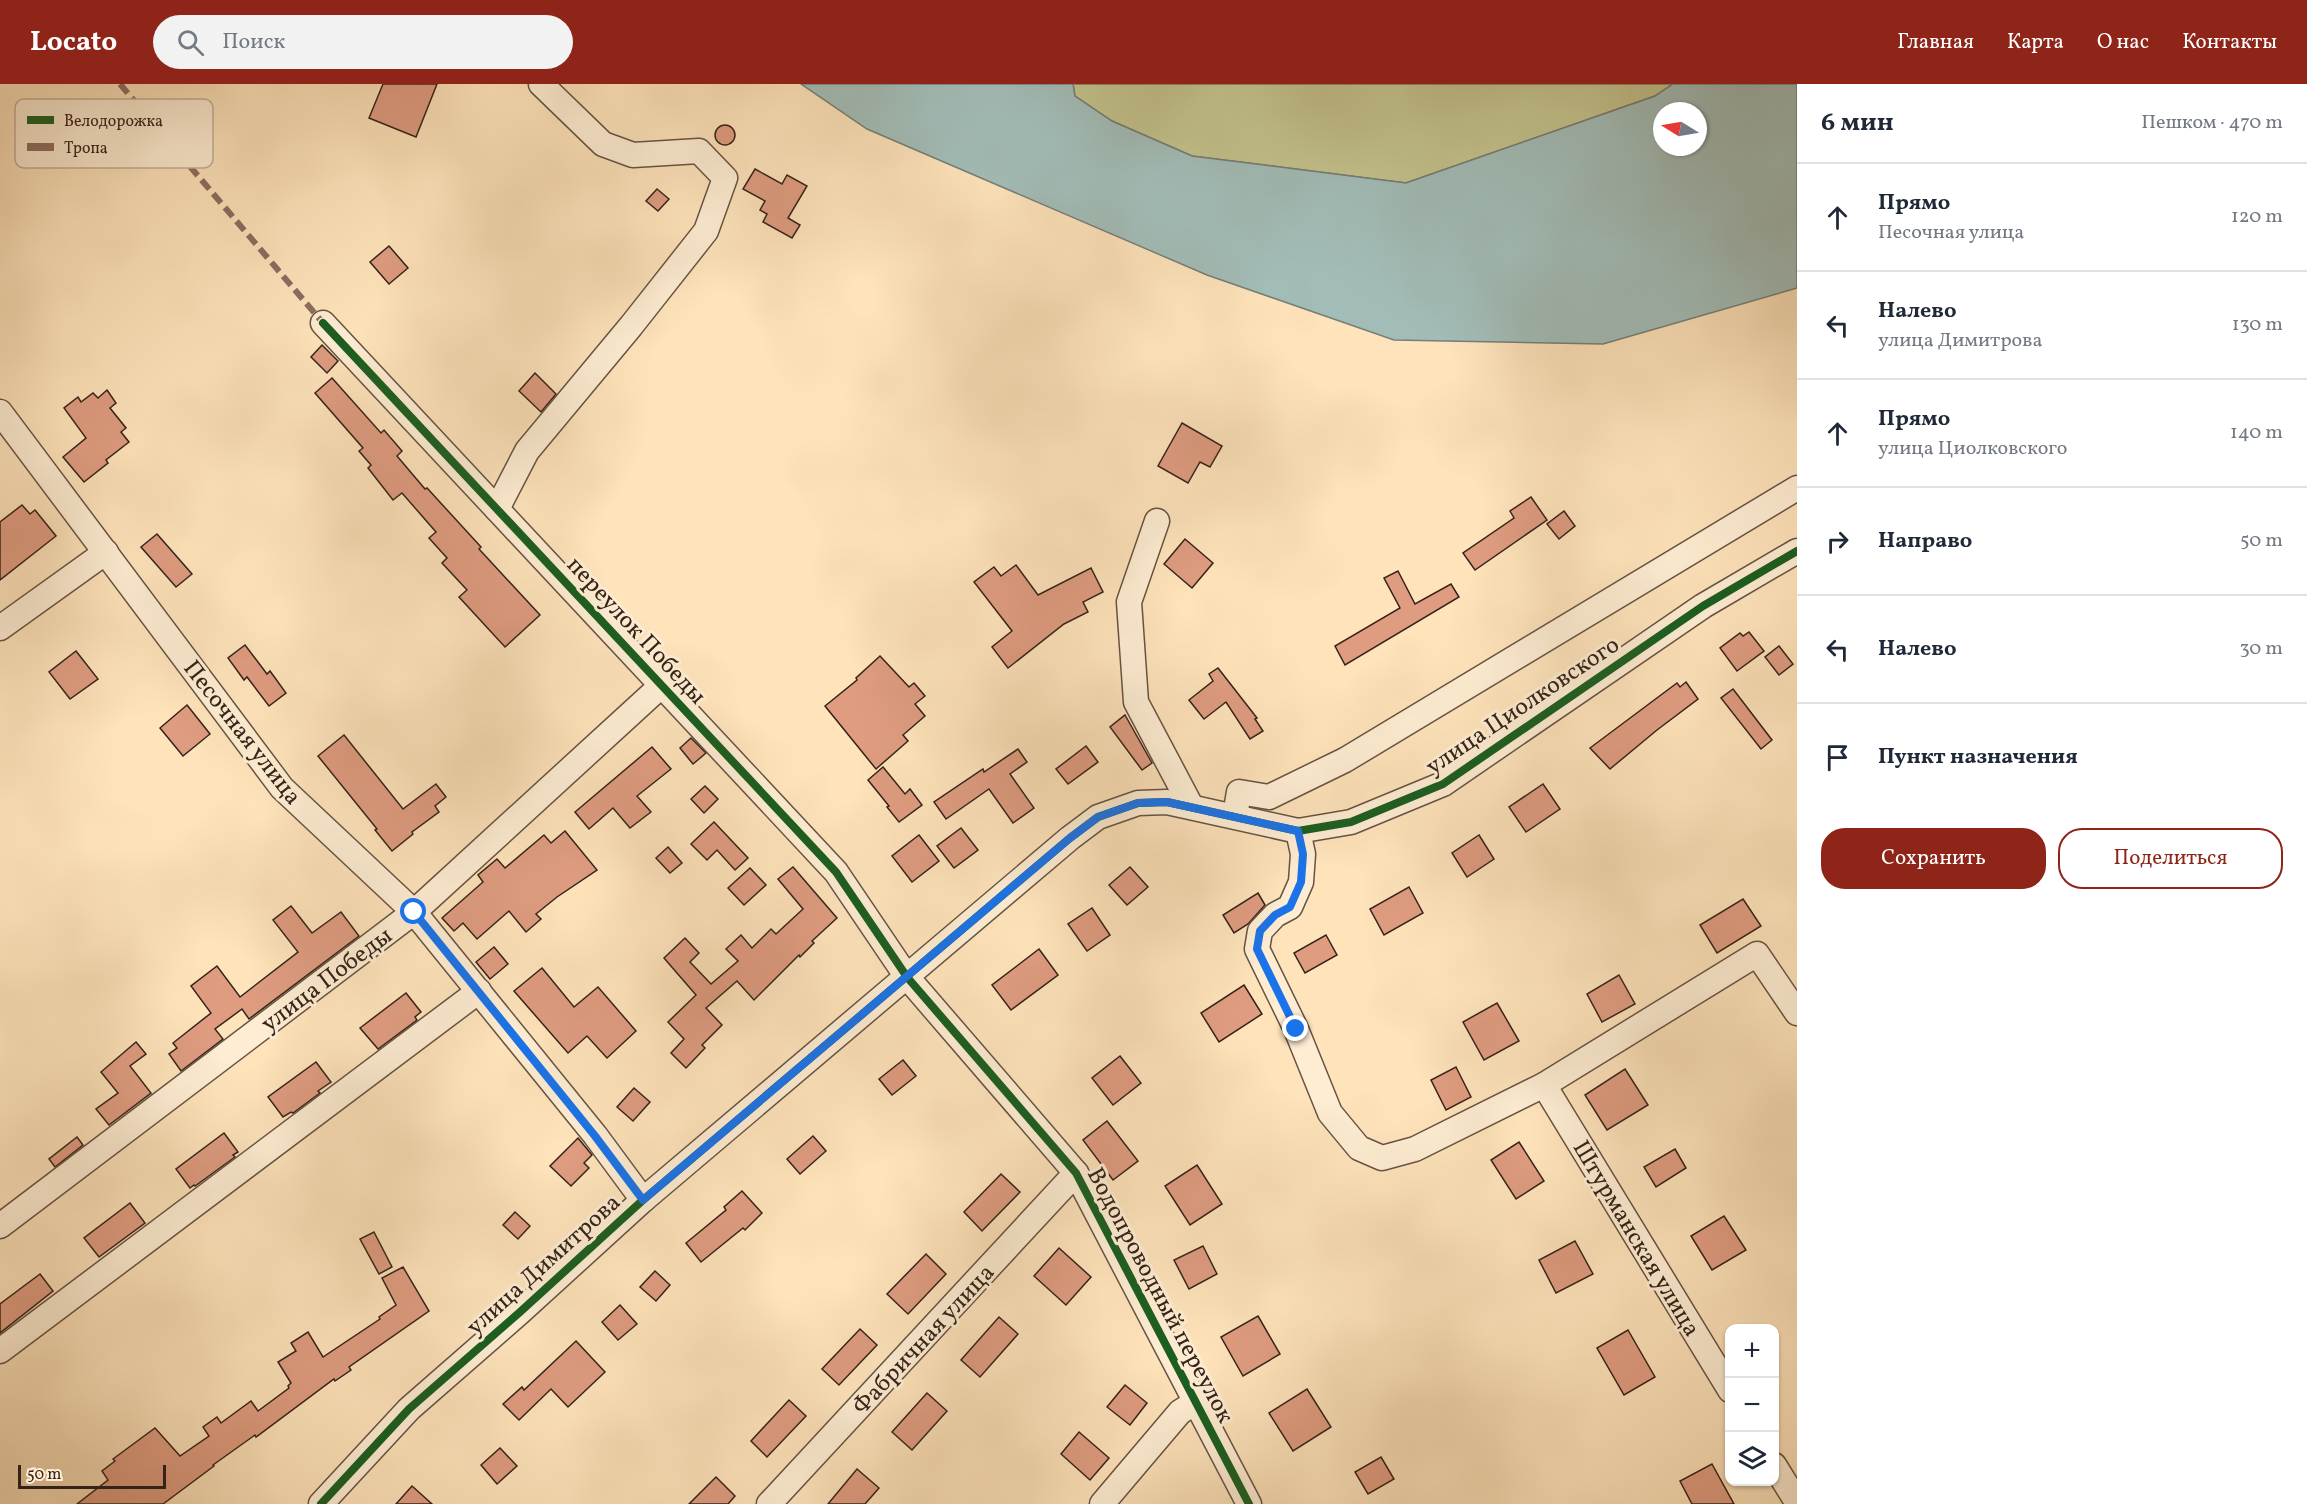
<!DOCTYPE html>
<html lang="ru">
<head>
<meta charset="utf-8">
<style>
	:root { --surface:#fff; --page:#f2f2f3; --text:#1f2937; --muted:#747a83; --line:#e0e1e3; --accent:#8f2418 }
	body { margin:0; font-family:Vollkorn,serif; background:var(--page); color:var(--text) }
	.controls { position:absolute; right:18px; bottom:18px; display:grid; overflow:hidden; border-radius:12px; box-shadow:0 2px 4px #0004 }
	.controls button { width:54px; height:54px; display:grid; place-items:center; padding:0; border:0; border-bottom:2px solid var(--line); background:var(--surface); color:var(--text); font:30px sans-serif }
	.compass { position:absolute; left:1653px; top:18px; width:54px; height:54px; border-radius:50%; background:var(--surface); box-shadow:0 2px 4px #0004; rotate:281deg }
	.scale { position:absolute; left:18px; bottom:15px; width:148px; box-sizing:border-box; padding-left:6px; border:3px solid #352319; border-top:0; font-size:16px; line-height:21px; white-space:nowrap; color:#352319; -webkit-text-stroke:4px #feedd3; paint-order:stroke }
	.stop { position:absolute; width:18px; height:18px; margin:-14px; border:4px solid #1a73e8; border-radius:50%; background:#fff }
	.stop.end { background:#1a73e8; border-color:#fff; box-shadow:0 2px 6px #0008 }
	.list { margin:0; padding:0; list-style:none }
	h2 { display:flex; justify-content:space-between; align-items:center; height:78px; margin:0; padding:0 24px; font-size:26px }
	h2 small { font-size:20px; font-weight:400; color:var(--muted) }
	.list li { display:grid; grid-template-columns:39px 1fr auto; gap:18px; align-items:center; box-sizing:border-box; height:108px; padding:0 24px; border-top:2px solid var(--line) }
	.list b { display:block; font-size:22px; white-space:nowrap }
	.list p { margin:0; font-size:20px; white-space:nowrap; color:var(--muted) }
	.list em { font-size:20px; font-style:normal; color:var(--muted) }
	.actions { display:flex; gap:12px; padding:18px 24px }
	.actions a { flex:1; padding:14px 0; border:2px solid var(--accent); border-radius:24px; text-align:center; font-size:21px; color:var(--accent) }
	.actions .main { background:var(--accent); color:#fff }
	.icon { flex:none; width:33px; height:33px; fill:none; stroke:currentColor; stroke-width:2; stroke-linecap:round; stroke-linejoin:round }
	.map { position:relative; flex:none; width:1797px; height:1420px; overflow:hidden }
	header { display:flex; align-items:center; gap:36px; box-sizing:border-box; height:84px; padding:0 30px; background:var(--accent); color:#fff }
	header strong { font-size:28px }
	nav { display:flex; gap:33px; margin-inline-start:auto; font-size:21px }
	.search { width:420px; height:54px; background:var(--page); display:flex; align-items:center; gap:15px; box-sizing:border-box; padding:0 21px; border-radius:33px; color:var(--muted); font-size:22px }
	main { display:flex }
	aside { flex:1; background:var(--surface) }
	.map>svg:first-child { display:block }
</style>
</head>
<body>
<header>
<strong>Locato</strong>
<div class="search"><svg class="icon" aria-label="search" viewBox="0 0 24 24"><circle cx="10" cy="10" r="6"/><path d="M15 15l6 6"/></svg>Поиск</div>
<nav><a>Главная</a><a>Карта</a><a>О нас</a><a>Контакты</a></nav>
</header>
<main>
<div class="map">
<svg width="1797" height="1420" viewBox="0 0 1797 1420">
	<rect width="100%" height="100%" fill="#fee3bb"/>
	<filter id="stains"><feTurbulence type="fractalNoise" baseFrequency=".00333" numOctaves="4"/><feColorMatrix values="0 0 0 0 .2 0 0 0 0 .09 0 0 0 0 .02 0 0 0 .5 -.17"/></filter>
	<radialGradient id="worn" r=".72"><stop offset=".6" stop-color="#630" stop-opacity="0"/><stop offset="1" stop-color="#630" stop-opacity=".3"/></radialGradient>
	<path fill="#c3c38e" stroke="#7c7354" stroke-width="1.5" d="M1073 0H1673L1655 12 1406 99 1192 72 1112 37 1075 12Z"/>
	<path fill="#a2bdb8" stroke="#767f78" stroke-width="1.5" fill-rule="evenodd" d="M801 0H1073L1075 12 1112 37 1192 72 1406 99 1655 12 1673 0H1797V204L1603 260 1394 256 1207 191 867 45ZM1662 27H1698V63H1662Z"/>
	<g fill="#df9c81" stroke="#352319" stroke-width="1.5">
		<path d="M383 0H437L416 53 369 34Z"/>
		<circle cx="725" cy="51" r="10"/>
		<path d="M755 85 782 100 787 91 807 102 788 134 800 141 792 154 763 138 767 130 760 126 765 117 743 105Z"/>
		<path d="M657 105 669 115 658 127 646 117Z"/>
		<path d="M389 162 408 184 389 200 370 178Z"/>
		<path d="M322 261 338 277 327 289 311 273Z"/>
		<path d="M535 289 556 310 541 328 519 307Z"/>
		<path d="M332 294 381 349 384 346 402 367 397 372 425 405 427 404 481 463 479 465 540 531 505 563 459 513 467 506 442 479 447 474 429 454 436 448 402 409 393 416 368 384 371 381 359 367 363 364 315 309Z"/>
		<path d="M107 306 116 319 110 324 126 344 121 348 129 358 106 376 108 379 84 398 63 373 86 354 64 324 78 313 81 318 93 309 98 314Z"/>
		<path d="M1182 339 1222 362 1210 383 1200 378 1188 399 1158 382Z"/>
		<path d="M1531 413 1547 436 1475 486 1463 469 1514 434 1510 427Z"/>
		<path d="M22 421 30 430 35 426 56 452 0 496V438Z"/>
		<path d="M1564 427 1575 442 1559 455 1547 440Z"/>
		<path d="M157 450 192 490 176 503 141 463Z"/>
		<path d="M1185 455 1213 479 1192 504 1164 480Z"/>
		<path d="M1016 481 1038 511 1091 484 1103 508 1083 518 1088 528 1064 540 1008 584 992 563 1012 547 974 498 994 483 1001 492Z"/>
		<path d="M1398 487 1415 520 1451 500 1459 513 1345 581 1335 562 1400 524 1384 494Z"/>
		<path d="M1749 548 1764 567 1737 587 1720 564 1740 549 1743 552Z"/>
		<path d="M245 561 267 590 270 587 286 609 269 622 247 593 244 596 228 574Z"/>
		<path d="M1779 562 1793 580 1779 591 1765 573Z"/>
		<path d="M76 567 98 595 70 615 49 588Z"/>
		<path d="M880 572 909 603 914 599 925 612 915 620 925 632 903 651 908 657 876 685 825 622 857 596 856 594Z"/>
		<path d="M1218 584 1257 634 1255 635 1263 647 1250 655 1226 618 1204 635 1189 616 1213 597 1209 590Z"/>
		<path d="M1686 598 1698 615 1657 646 1610 685 1590 664 1677 599 1680 603Z"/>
		<path d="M1733 605 1772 656 1761 665 1721 614Z"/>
		<path d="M187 621 210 650 183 672 160 644Z"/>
		<path d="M1125 631 1152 679 1142 686 1110 643Z"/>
		<path d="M344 651 403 725 436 700 446 713 435 722 439 728 412 748 413 750 392 767 375 746 377 745 318 672Z"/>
		<path d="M691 654 706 669 693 680 680 664Z"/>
		<path d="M1086 662 1098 678 1068 700 1056 685Z"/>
		<path d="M652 663 671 685 637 712 651 728 630 744 613 724 589 745 575 728Z"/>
		<path d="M1018 665 1027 678 1010 690 1034 724 1013 739 989 705 946 735 934 718 983 685 984 688Z"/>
		<path d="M883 683 905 710 910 705 922 721 899 738 887 723 889 722 868 696Z"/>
		<path d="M1543 700 1560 725 1526 748 1509 723Z"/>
		<path d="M705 702 718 715 704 729 691 715Z"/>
		<path d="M714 738 748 774 735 786 717 766 707 776 691 760Z"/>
		<path d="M961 744 978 766 954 784 937 762Z"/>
		<path d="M565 747 597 786 557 813 536 830 541 835 526 848 509 827 477 855 463 839 454 847 442 834 483 798 478 791 497 775 505 784 544 751 551 759Z"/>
		<path d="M919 751 939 777 912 798 892 772Z"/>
		<path d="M1479 751 1494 775 1467 793 1452 769Z"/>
		<path d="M668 763 682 779 670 789 656 774Z"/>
		<path d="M793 783 837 834 812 857 814 859 800 873 799 871 754 916 737 897 706 924 722 941 702 961 705 964 686 984 671 969 684 955 668 938 696 911 664 874 685 854 699 869 690 878 711 900 738 877 726 865 741 851 752 864 771 845 776 850 803 825 778 795Z"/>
		<path d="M1130 783 1148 803 1127 821 1109 801Z"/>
		<path d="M750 784 766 801 744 821 728 804Z"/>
		<path d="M1409 803 1423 829 1384 851 1370 825Z"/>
		<path d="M1258 809 1265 821 1248 840 1234 849 1223 831Z"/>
		<path d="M1743 815 1761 842 1717 869 1700 841Z"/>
		<path d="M291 822 312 849 341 828 359 852 249 935 242 925 215 945 223 955 181 987 169 970 177 964 173 959 211 929 191 902 217 882 240 913 298 868 273 836Z"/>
		<path d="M1092 824 1110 851 1087 867 1068 840Z"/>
		<path d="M1326 851 1337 871 1305 889 1294 869Z"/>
		<path d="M494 863 508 880 490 895 476 878Z"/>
		<path d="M1039 865 1058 891 1011 926 992 901Z"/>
		<path d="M542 884 574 923 598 903 636 947 607 974 587 952 568 969 514 907Z"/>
		<path d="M1619 891 1635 920 1602 938 1587 910Z"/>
		<path d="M1244 901 1262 930 1219 958 1201 929Z"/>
		<path d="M406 909 421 928 415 933 417 936 378 965 360 944Z"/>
		<path d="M1497 919 1519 957 1484 976 1463 938Z"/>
		<path d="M136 958 146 970 130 982 151 1009 109 1041 96 1025 118 1009 101 988Z"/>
		<path d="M1120 972 1141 999 1113 1021 1092 994Z"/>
		<path d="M903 976 916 992 892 1011 879 995Z"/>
		<path d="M316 978 331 998 318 1007 320 1009 293 1029 291 1028 283 1033 268 1013Z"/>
		<path d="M1456 983 1471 1013 1446 1026 1431 996Z"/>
		<path d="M1625 985 1648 1021 1607 1046 1585 1011Z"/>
		<path d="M634 1004 650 1018 633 1037 617 1023Z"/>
		<path d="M1107 1037 1138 1077 1113 1096 1083 1056Z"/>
		<path d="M224 1049 238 1068 233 1071 235 1073 195 1102 194 1101 190 1104 176 1085Z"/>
		<path d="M813 1052 826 1067 800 1090 787 1075Z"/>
		<path d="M77 1053 83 1061 55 1083 49 1075Z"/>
		<path d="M578 1054 592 1071 584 1079 589 1084 571 1102 550 1082Z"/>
		<path d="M1519 1058 1544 1097 1516 1115 1491 1076Z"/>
		<path d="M1675 1065 1686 1084 1656 1103 1644 1083Z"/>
		<path d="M1197 1081 1222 1120 1190 1141 1165 1102Z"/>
		<path d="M1001 1090 1020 1108 982 1147 964 1128Z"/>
		<path d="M742 1107 762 1129 745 1146 743 1144 701 1178 686 1159 726 1126 724 1123Z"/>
		<path d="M130 1119 145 1139 99 1173 84 1154Z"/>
		<path d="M515 1128 530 1142 518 1155 503 1141Z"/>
		<path d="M1724 1132 1746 1166 1712 1186 1691 1152Z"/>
		<path d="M374 1148 392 1183 379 1190 360 1155Z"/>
		<path d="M1575 1157 1593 1190 1556 1209 1539 1176Z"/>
		<path d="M1203 1162 1217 1190 1189 1205 1174 1176Z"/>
		<path d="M1059 1164 1091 1193 1066 1221 1034 1192Z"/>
		<path d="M926 1170 946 1190 908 1230 887 1210Z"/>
		<path d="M403 1183 429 1227 349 1283 351 1286 335 1297 334 1295 256 1353 255 1351 213 1381 214 1382 163 1420H77L108 1396 102 1387 115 1377 113 1375 155 1344 180 1372 209 1352 203 1343 217 1333 221 1339 251 1317 258 1327 289 1304 288 1302 291 1299 278 1278 296 1267 291 1259 308 1248 323 1273 380 1235 379 1233 396 1221 382 1194Z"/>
		<path d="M655 1187 670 1201 656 1217 640 1203Z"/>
		<path d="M40 1190 53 1207 0 1249V1220Z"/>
		<path d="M620 1221 637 1240 618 1256 602 1238Z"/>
		<path d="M1258 1232 1280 1270 1243 1292 1221 1253Z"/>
		<path d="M999 1233 1018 1250 980 1293 961 1276Z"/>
		<path d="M860 1245 877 1261 839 1301 822 1285Z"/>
		<path d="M1628 1246 1655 1293 1624 1311 1597 1264Z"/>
		<path d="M576 1257 605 1288 568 1323 551 1305 519 1336 503 1320 522 1303 524 1306Z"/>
		<path d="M1125 1301 1147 1319 1130 1341 1107 1323Z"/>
		<path d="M1307 1305 1331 1343 1293 1367 1269 1329Z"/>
		<path d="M927 1309 947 1327 912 1366 892 1348Z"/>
		<path d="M789 1316 806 1332 767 1373 751 1357Z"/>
		<path d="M1079 1348 1109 1374 1090 1396 1061 1370Z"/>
		<path d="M500 1364 517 1382 497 1400 481 1381Z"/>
		<path d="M1381 1373 1394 1395 1368 1410 1355 1388Z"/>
		<path d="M1712 1380 1734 1420H1692L1680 1397Z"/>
		<path d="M857 1385 879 1404 865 1420H828Z"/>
		<path d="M716 1393 735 1412 728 1420H689Z"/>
		<path d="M412 1402 432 1420H396Z"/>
	</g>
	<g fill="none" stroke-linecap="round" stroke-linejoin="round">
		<g stroke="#675342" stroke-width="27">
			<g id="minor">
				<path d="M323 239 836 788 907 893 1076 1089 1249 1420"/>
				<path d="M0 328 282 704 414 828 595 1051 643 1116"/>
				<path d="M497 425 527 367 631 242 706 147 725 94 699 67 633 71 603 60 541 0"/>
				<path d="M1157 437 1129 518 1136 618 1191 722"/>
				<path d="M0 544 106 468"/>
				<path d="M1235 732 1239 708 1269 713 1345 676 1797 404"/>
				<path d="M1298 747 1303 770 1301 798 1290 823 1275 831 1260 847 1257 865 1296 945 1330 1029 1359 1064 1382 1074 1415 1065 1544 1001 1757 870 1797 929"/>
				<path d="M1544 1001 1730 1306"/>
				<path d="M0 1142 414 828 662 601"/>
				<path d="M0 1267 479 907"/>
				<path d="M1774 1381 1797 1418"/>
				<path d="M321 1420 409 1325 520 1228 643 1116 1070 754 1098 733 1138 719 1167 718 1298 747 1351 738 1443 700 1703 522 1797 467"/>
				<path d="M769 1420 1076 1089"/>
				<path d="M1102 1420 1180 1328 1196 1318"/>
			</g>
		</g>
		<use href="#minor" stroke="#feedd3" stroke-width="24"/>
		<path stroke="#8d6e63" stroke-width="6" stroke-dasharray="12 6" stroke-linecap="butt" d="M120 0 323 239"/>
		<g stroke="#feedd3" stroke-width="11">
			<g id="cycleway">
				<path d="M323 239 836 788 907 893 1076 1089 1249 1420"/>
				<path d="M321 1420 409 1325 520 1228 643 1116 1070 754 1098 733 1138 719 1167 718 1298 747 1351 738 1443 700 1703 522 1797 467"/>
			</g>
		</g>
		<use href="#cycleway" stroke="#1b5e20" stroke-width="8"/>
	</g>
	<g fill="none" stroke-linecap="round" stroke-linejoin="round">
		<path stroke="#1a73e8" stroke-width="8" d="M414 828 595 1052 643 1116 1070 754 1098 733 1138 719 1167 718 1298 747 1303 770 1301 798 1290 823 1275 831 1260 847 1257 865 1296 945"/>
	</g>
	<g text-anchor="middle" stroke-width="6" stroke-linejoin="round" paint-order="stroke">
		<g font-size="24" fill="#352319" stroke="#feedd3">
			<text transform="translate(637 546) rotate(47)" y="8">переулок Победы</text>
			<text transform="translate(1522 621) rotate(-34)" y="8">улица Циолковского</text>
			<text transform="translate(243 648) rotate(52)" y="8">Песочная улица</text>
			<text transform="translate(326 895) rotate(-37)" y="8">улица Победы</text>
			<text transform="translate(1637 1154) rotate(59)" y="8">Штурманская улица</text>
			<text transform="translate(543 1180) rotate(-42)" y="8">улица Димитрова</text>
			<text transform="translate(1161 1211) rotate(62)" y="8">Водопроводный переулок</text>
			<text transform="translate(923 1255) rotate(-47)" y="8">Фабричная улица</text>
		</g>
	</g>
	<rect x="15" y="15" width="198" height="69" rx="9" fill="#feedd3" stroke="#c2b09b" stroke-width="1.5"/>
	<rect x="27" y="32" width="27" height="8" fill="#1b5e20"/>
	<rect x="27" y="59" width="27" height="8" fill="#8d6e63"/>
	<g font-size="16" fill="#352319">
		<text x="64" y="42">Велодорожка</text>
		<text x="64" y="69">Тропа</text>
	</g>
	<rect width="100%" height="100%" filter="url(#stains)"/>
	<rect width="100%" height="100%" fill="url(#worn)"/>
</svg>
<div class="controls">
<button>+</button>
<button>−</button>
<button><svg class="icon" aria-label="layers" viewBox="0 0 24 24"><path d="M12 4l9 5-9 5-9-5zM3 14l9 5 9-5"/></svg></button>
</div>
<svg class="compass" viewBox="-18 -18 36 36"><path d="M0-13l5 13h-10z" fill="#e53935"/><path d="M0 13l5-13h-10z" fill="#747a83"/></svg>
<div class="scale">50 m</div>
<div class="stop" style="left:414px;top:828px"></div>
<div class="stop end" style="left:1296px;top:945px"></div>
</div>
<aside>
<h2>6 мин<small>Пешком · 470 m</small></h2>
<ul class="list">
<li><svg class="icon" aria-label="ahead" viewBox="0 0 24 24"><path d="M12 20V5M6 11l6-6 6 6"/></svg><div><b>Прямо</b><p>Песочная улица</p></div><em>120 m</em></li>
<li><svg class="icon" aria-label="left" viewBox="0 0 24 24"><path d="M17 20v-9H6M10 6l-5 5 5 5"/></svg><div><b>Налево</b><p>улица Димитрова</p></div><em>130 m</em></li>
<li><svg class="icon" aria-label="ahead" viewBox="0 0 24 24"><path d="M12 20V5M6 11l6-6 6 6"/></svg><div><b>Прямо</b><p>улица Циолковского</p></div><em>140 m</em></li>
<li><svg class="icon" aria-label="right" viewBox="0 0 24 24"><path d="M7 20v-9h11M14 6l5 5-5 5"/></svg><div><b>Направо</b></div><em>50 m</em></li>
<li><svg class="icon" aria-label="left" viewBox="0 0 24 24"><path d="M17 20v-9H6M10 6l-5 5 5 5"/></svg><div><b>Налево</b></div><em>30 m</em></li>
<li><svg class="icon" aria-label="arrive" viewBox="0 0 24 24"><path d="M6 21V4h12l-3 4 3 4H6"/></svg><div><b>Пункт назначения</b></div></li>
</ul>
<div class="actions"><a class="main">Сохранить</a><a>Поделиться</a></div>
</aside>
</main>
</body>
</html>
